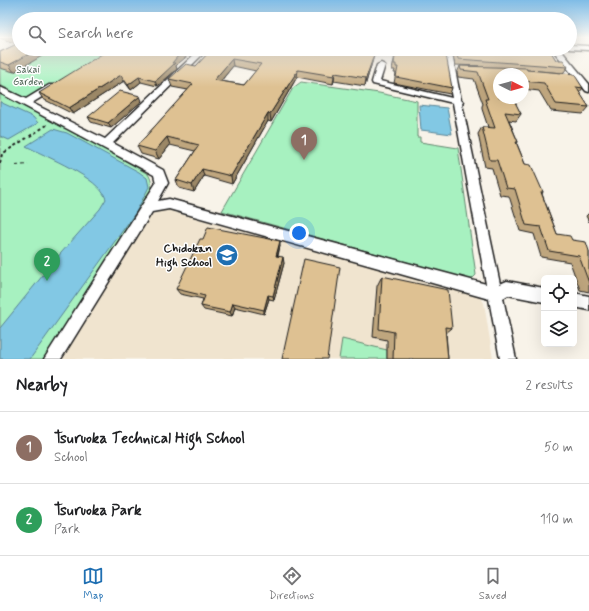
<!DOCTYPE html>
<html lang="en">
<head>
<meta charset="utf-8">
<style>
	:root { --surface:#fff; --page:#f2f2f2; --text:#202124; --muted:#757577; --line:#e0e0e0; --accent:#1f6fb2 }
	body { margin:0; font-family:Mynerve,sans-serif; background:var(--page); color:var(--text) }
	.controls { position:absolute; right:12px; bottom:12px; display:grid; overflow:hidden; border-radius:6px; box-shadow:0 4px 16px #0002 }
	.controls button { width:36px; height:36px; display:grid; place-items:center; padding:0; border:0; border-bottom:1px solid var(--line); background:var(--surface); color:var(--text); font:20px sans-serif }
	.compass { position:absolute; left:493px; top:68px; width:36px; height:36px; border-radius:50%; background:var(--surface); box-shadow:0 4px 16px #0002; rotate:95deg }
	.you { position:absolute; left:299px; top:233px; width:14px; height:14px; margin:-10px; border:3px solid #fff; border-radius:50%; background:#1a73e8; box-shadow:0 0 0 6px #1a73e833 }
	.badge { display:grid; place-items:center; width:26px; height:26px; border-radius:50%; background:var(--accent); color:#fff; font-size:13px; font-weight:700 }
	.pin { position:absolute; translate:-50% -33px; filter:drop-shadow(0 1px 2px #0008) }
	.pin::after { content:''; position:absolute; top:21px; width:14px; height:12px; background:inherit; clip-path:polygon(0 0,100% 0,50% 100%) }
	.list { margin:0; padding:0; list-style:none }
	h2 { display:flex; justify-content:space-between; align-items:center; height:52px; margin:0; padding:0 16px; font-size:17px }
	h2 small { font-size:13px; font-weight:400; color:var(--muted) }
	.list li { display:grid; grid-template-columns:26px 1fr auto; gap:12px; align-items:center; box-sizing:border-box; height:72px; padding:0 16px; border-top:1px solid var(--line) }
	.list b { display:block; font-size:15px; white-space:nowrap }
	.list p { margin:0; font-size:13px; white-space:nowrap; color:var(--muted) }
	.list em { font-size:13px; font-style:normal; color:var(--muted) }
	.icon { flex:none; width:22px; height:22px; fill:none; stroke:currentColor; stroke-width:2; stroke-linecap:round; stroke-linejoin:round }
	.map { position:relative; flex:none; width:589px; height:359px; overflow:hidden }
	.search { position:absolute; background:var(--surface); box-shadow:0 4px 16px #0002; left:12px; right:12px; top:12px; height:44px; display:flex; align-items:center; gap:10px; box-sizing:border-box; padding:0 14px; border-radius:22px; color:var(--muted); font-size:15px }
	.sheet { height:196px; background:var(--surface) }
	nav { display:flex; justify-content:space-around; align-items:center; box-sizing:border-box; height:56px; border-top:1px solid var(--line); background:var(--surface); font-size:11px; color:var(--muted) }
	nav a { display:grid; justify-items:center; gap:2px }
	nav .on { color:var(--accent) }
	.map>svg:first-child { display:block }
</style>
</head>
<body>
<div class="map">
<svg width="589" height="359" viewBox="0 0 589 359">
	<rect width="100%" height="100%" fill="#f8f3e9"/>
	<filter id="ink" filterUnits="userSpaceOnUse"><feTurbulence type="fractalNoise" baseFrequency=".025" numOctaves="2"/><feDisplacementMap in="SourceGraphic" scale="8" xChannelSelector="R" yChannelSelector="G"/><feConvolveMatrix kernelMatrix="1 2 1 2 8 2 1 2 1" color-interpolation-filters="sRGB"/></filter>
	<g filter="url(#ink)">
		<path fill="#f0e4cf" d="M166 210 474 295 481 298 484 303 493 359H62L152 214Z"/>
		<g fill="#a7f1c0" stroke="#62866e">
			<path d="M36 49H101L110 52 29 100 0 85V61Z"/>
			<path d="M301 82 379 93 417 101V137H420V142L458 148 476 275 471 280 222 211 293 88Z"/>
			<path d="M0 94 96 144 148 174C155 185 150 193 144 204L44 359H0Z"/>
			<path d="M342 339 387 350V359H339Z"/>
		</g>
		<g fill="#82c8e4" stroke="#598394">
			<path d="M0 102 33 117 38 123 9 140 0 136Z"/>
			<path d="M419 105 447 108 452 134 421 130Z"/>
			<path d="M53 129 67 133 139 172 147 178 149 187 136 212 30 359H0V328L61 253 100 209 106 199C99 177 46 157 26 146Z"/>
		</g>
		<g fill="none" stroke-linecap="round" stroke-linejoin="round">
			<g stroke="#1c1c1c" stroke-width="3">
				<g id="street">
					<path d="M570 45 589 46V50L569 49Z"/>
					<path d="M200 49H208L113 143 163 170 168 183 158 201 169 199 486 284 453 103 373 84 372 82 377 65 381 63 385 65 380 81 452 98 443 49H451L461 100 463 102 462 104 500 284 507 281 544 288V302L508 295 503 298 516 359H500L489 299 169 209 152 212 61 359H44L156 183 154 175 0 93V87L26 99 49 85H55V89L32 103 105 139Z"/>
					<path d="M552 49H560L589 84V92L586 91 577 80 558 78 557 76 561 74 573 75Z"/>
					<path d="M574 293 589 296V310L574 307Z"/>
				</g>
			</g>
			<g stroke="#1c1c1c" stroke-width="2" stroke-dasharray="3 3" stroke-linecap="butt">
				<path d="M0 163 2 154 47 125"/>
				<path d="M16 165 28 164"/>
			</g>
			<use href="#street" fill="#fff" fill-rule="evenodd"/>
		</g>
		<g fill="#bfa67e" stroke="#1c1c1c" fill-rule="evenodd">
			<path d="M0 37H19V49H45L47 53 14 72 0 68V52L17 44 0 38Z"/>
			<path d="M212 49H376L365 86 334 81 333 84 297 77 271 122 268 121 232 184 204 176 194 192 179 188 176 180 195 151 170 145 159 159 141 154 137 146 188 90 172 87 169 79 196 66ZM233 66 256 71 244 85 221 81Z"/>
			<path d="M396 49 452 88 450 94 394 83 396 73H394L395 70H392Z"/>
			<path d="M452 49H549L556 60 568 67 563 73 527 70 583 88 579 93 589 107 583 114 551 111 539 91 523 89V74H499L521 114 516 121 509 120 518 142 517 144 525 164 543 192 542 194 557 234 572 240 589 251V292L580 290 570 262 541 257 534 234 520 231 509 196 500 195 492 168 485 167 478 134 482 127H488L482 109V106L483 104 474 79 458 77 457 73 460 66H479L455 65Z"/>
			<path d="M179 63 176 66 177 69 160 84 157 86 141 82 131 90 124 81 73 114 43 99 39 93Z"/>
			<path d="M142 101 111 128 91 122 88 117Z"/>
			<path d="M589 213V222L586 216Z"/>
			<path d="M280 246 278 256 284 263 274 300 269 299 264 314 235 307 232 316 204 310 201 306 203 299 180 294 176 289Z"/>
			<path d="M382 276 452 328 446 333 448 359H387V340L373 337 377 286Z"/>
		</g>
		<g fill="#9b8766" stroke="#1c1c1c">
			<path d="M38 49H45L47 53 14 72 9 65Z"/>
			<path d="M188 49H196L179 63 176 66 177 69 160 84 157 86 155 81 177 57Z"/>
			<path d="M376 49 365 86 366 78Z"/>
			<path d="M232 59 233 66 216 87 214 80Z"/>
			<path d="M298 70 297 77 271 122 270 114Z"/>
			<path d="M335 73 334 81 333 84 334 76Z"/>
			<path d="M121 75 124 81 73 114 69 108Z"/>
			<path d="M139 77 141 82 131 90 128 85Z"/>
			<path d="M140 96 142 101 111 128 108 123Z"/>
			<path d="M268 113V121L232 184 231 176Z"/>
			<path d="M167 137 170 145 159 159 155 151Z"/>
			<path d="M202 169 204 176 194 192 192 185Z"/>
			<path d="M280 241V246L276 261V256Z"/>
			<path d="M283 257 284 263 274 300 273 296Z"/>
			<path d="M268 295 269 299 264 314V310Z"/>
			<path d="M233 303 235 307 232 316 230 312Z"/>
		</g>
		<g fill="#dec192" stroke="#1c1c1c" fill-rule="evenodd">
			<path d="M10 37H19V40Z"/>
			<path d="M19 43V49H38L9 65 0 62V52Z"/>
			<path d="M110 49H188L177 57 172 63H175L158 79 155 81 139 77 128 85 121 75 69 108 39 93Z"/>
			<path d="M212 49H376L366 78 335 73 334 76 298 70 270 114 268 113 231 176 202 169 192 185 176 180 199 145 167 137 155 151 137 146 193 84 169 79 186 64 196 66ZM232 59 261 64 244 85 214 80Z"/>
			<path d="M396 49H445L452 88 396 77 398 67H396V64H394Z"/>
			<path d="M456 49H549L556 60H563L568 67 458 59Z"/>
			<path d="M460 66 526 68 527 70 574 74 583 88 576 87 589 107 556 104 544 83 523 81V74H499V98H513L521 114 505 112 518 142H516L525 164 531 165 543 192H541L557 234 570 236 572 240 586 242 589 251V283L579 256 549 251 541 227 526 225 515 189 506 188 497 160H490L482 127 495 128 486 102 485 99H488L478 72 461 70Z"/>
			<path d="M120 91 140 96 108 123 88 117Z"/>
			<path d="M208 227 280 241 276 256 283 257 273 296 268 295 264 310 233 303 230 312 201 306 205 296 176 289 200 239H203Z"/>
			<path d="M304 259 340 267 327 359H282Z"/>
			<path d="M382 276 448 290 452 328 445 327 448 359H393L394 332 379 329Z"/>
		</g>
	</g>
	<linearGradient id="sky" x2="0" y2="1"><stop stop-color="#7fbce6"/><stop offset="0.43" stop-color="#fcfaf5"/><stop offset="1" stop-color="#fcfaf5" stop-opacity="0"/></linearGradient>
	<rect width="589" height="87" fill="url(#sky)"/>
	<defs>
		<g id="school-disc" transform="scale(1.15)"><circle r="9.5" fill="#1f6fb2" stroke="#fff"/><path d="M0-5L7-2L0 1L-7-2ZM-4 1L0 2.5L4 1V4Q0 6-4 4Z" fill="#fff"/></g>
	</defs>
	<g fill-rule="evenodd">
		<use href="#school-disc" x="227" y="255"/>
	</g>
	<g text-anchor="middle" stroke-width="3" stroke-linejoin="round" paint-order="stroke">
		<g font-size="10" fill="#465c4d" stroke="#fff">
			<text x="28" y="73">Sakai<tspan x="28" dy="12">Garden</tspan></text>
		</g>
		<g font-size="12" font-weight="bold" fill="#1c1c1c" stroke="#fff" text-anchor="end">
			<text x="212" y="252">Chidokan<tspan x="212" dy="14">High School</tspan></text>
		</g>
	</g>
</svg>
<div class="controls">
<button><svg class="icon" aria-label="locate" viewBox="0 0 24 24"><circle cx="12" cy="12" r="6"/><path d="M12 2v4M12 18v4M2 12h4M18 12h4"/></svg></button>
<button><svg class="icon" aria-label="layers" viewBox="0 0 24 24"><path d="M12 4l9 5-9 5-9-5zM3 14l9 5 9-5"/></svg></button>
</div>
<svg class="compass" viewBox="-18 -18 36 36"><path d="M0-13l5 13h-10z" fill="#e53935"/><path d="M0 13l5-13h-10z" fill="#757577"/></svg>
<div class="you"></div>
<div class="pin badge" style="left:304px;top:160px;background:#8d6e63">1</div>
<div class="pin badge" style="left:47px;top:281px;background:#2e9e5b">2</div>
<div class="search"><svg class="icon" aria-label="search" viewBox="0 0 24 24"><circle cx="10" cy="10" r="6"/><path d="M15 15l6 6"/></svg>Search here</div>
</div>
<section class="sheet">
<h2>Nearby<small>2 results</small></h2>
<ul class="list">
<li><span class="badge" style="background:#8d6e63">1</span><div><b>Tsuruoka Technical High School</b><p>School</p></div><em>50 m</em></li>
<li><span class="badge" style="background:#2e9e5b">2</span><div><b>Tsuruoka Park</b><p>Park</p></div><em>110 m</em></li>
</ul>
</section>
<nav>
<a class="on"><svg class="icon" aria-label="map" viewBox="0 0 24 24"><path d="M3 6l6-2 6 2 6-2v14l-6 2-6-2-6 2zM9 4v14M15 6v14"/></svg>Map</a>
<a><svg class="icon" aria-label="directions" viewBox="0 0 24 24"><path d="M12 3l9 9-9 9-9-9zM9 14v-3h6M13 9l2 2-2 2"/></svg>Directions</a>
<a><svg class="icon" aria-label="saved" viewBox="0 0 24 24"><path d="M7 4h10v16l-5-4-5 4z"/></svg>Saved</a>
</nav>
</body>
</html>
